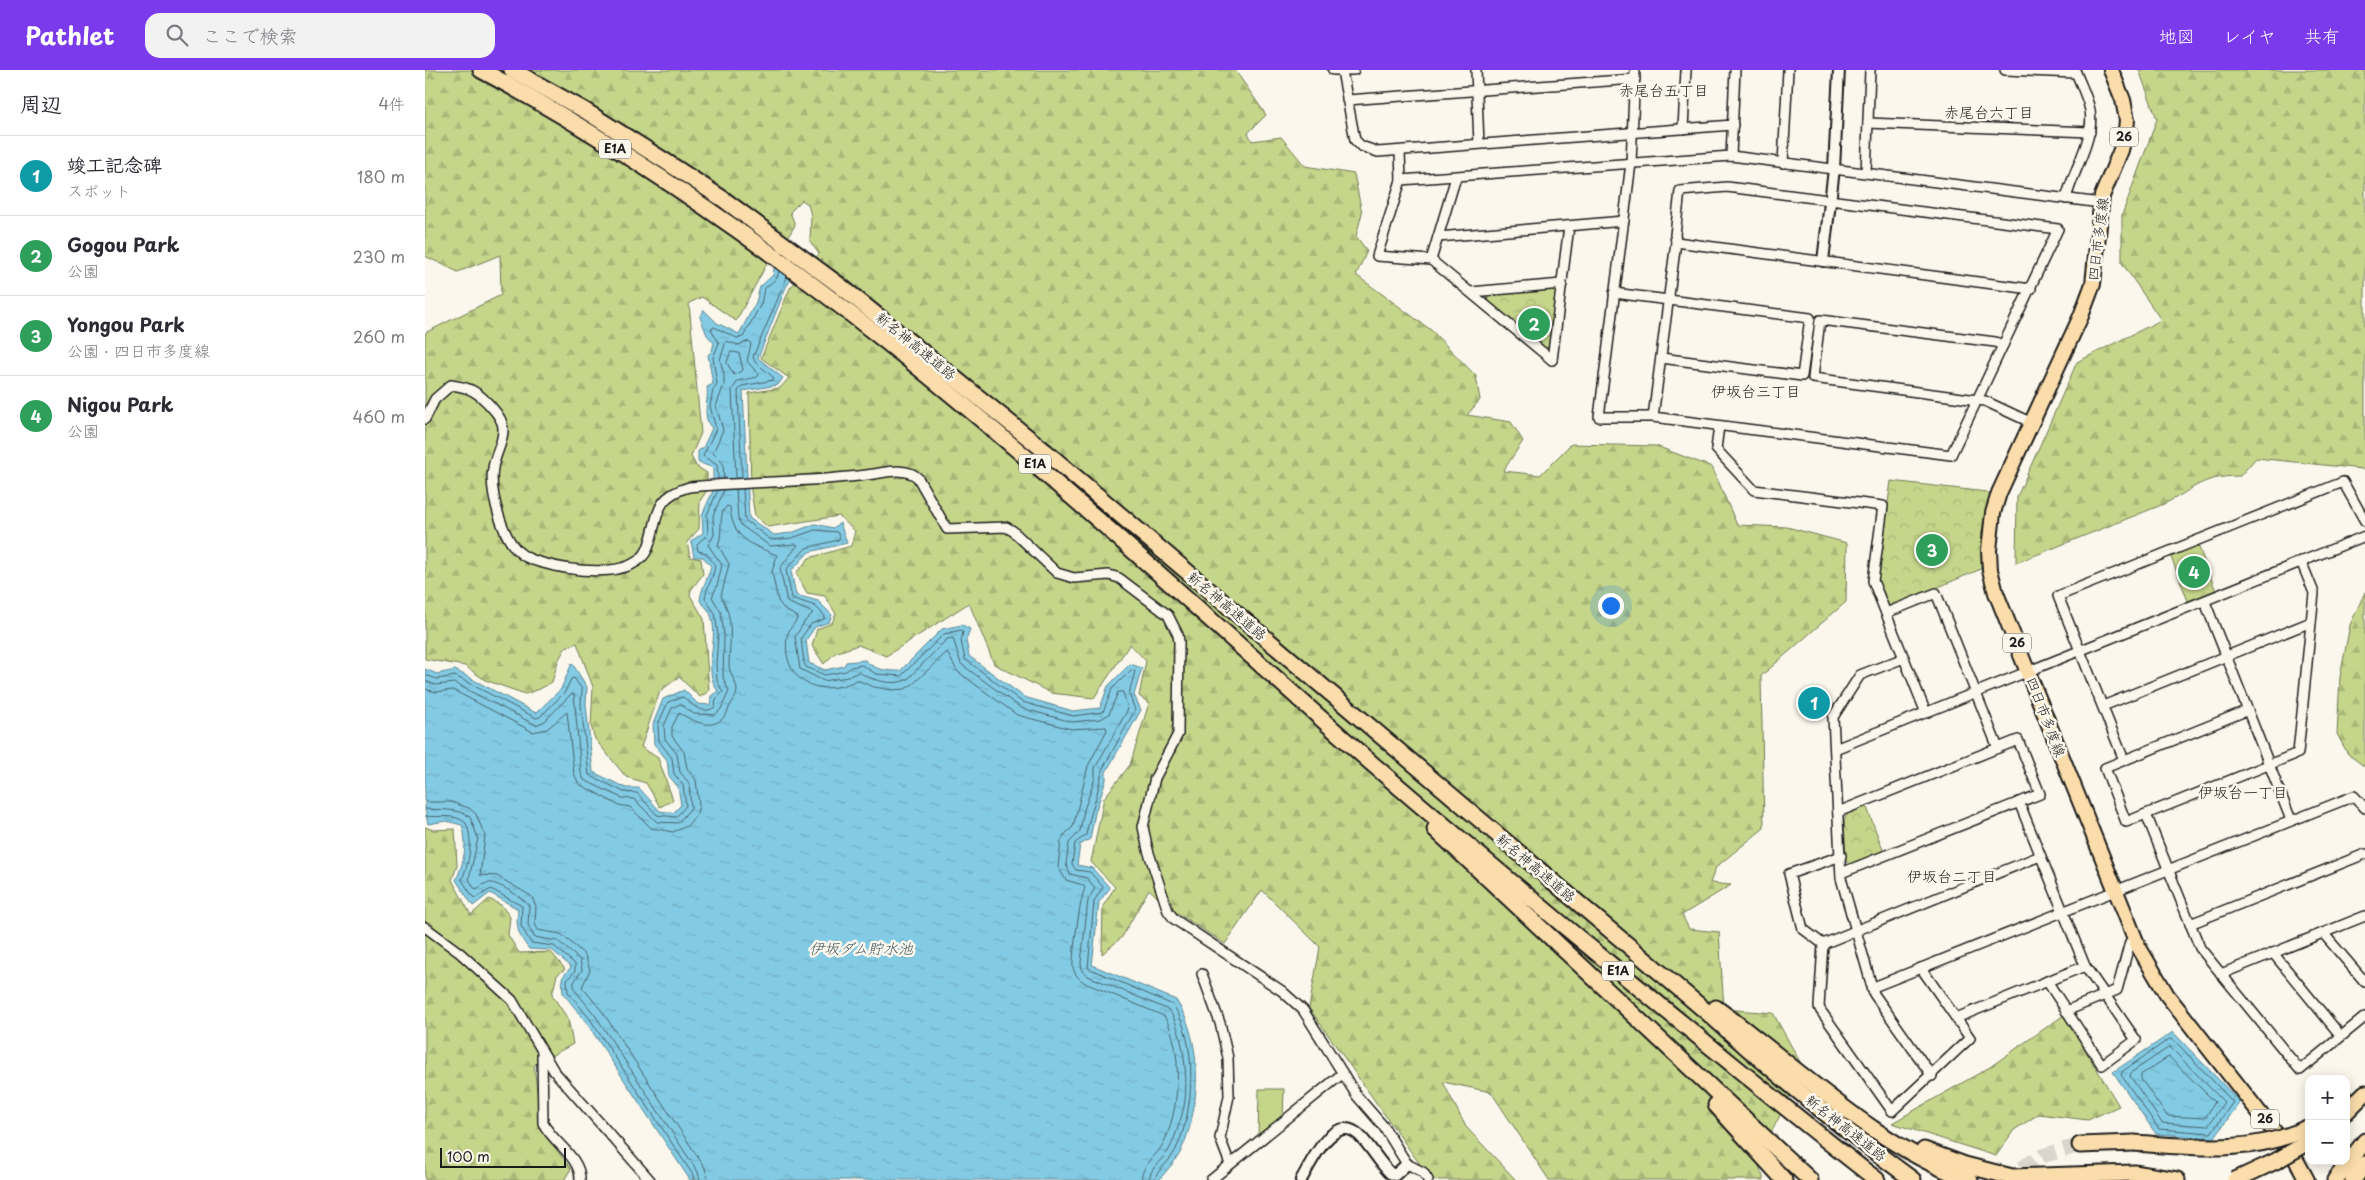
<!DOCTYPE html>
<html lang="ja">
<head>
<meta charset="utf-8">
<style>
	:root { --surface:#fff; --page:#f2f2f3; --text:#2b2b33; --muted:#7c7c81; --line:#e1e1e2; --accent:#7c3aed }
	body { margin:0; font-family:"Playpen Sans","Klee One",sans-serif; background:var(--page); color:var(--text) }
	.controls { position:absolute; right:15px; bottom:15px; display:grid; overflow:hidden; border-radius:10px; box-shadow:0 2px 12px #0003 }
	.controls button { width:45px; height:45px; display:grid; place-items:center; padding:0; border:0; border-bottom:1px solid var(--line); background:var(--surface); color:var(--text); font:25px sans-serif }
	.scale { position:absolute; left:15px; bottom:12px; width:126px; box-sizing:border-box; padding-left:5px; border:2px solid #1c1c1c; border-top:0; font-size:14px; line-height:18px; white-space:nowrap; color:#1c1c1c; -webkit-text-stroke:4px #fbf7ec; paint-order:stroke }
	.you { position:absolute; left:1185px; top:535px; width:18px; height:18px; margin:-12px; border:4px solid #fff; border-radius:50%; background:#1a73e8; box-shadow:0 0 0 8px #1a73e833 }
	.badge { display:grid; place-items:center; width:32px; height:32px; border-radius:50%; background:var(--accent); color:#fff; font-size:16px; font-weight:700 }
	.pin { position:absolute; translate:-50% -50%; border:2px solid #fff; box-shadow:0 1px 5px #0006 }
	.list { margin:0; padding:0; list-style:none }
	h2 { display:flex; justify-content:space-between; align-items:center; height:65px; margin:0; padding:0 20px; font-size:21px }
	h2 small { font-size:16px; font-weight:400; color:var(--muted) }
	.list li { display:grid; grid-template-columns:32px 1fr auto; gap:15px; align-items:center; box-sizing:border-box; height:80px; padding:0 20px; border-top:1px solid var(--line) }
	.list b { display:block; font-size:19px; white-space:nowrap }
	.list p { margin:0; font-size:16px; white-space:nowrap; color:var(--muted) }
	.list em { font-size:16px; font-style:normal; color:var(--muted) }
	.icon { flex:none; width:28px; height:28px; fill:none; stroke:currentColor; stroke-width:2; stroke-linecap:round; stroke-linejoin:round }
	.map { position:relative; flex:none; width:1940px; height:1110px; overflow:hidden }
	header { display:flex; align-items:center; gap:30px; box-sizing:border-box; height:70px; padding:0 25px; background:var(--accent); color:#fff }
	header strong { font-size:24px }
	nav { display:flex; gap:28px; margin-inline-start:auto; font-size:18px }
	.search { width:350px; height:45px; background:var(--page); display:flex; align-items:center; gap:12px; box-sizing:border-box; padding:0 18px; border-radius:15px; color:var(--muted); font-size:19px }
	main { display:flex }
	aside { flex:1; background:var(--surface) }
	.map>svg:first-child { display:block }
</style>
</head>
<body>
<header>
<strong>Pathlet</strong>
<div class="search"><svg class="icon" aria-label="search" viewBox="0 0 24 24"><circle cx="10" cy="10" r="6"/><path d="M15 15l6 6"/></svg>ここで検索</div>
<nav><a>地図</a><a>レイヤ</a><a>共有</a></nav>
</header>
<main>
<aside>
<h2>周辺<small>4件</small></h2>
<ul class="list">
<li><span class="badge" style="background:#0f9aa8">1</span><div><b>竣工記念碑</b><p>スポット</p></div><em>180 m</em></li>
<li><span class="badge" style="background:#2e9e5b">2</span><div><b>Gogou Park</b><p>公園</p></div><em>230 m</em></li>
<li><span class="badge" style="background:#2e9e5b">3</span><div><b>Yongou Park</b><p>公園 · 四日市多度線</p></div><em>260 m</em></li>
<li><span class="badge" style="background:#2e9e5b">4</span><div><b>Nigou Park</b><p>公園</p></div><em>460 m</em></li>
</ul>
</aside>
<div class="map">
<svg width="1940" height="1110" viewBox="0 0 1940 1110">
	<defs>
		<pattern id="forest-firs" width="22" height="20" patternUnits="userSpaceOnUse" patternTransform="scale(1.25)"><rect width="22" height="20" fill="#c5d68b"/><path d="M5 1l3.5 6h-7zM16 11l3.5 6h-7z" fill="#a9b777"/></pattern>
		<pattern id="park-crowns" width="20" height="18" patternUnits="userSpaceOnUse" patternTransform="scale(1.25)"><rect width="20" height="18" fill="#c5d68b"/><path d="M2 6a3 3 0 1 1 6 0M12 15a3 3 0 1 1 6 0" fill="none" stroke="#a9b777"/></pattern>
		<pattern id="water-ripples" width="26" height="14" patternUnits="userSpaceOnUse" patternTransform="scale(1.25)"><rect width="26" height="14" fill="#83cbe4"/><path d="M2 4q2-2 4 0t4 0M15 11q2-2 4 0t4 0" fill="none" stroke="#71aec3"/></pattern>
	</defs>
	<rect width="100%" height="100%" fill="#fbf7ec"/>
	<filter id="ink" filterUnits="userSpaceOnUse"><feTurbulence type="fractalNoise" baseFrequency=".02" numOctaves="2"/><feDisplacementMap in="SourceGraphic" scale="10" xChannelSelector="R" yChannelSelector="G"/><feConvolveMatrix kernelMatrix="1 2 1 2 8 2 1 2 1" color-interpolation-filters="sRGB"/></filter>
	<g filter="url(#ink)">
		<g fill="url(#forest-firs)" stroke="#707954">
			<path d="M0 0H810L841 45 823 63 827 71 856 67 880 96 929 104 937 143 931 166 942 181 931 205 1006 260 1051 306 1055 330 1042 345 1086 352 1098 371 1078 401 1115 405 1146 374 1231 376 1287 397 1312 455 1362 457 1422 473 1421 532 1336 606 1339 758 1291 797 1285 813 1306 815 1257 845 1264 859 1294 862 1299 939 1348 943 1379 999 1332 1090 1339 1110H1124L1066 1022 1018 1012 1041 1057 1091 1110H1006L884 938 895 877 837 820 800 874 740 835 724 819 697 867 677 884 678 836 690 817 666 792 679 728 705 695 724 633 714 626 721 591 705 574 669 628 626 623 569 594 544 533 461 586 433 575 410 583 399 594 387 576 392 559 407 553 411 544 400 526 382 523 371 503 384 488 426 476 430 461 414 446 343 457 330 446 326 421 324 323 355 318 364 308 336 288 365 218 394 184 385 171 386 146 383 134 377 130 365 142 370 155 352 186 344 190 311 251 277 227 264 233 276 363 266 386 271 396 282 403V420L275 431 274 459 262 472 265 487 276 489 278 504 266 520 265 525 279 549 284 621 275 627 254 607 235 621 216 677 233 688 248 730 235 737 221 713 201 707 170 669 166 656 168 617 152 573 141 577 133 591 127 612 115 619 100 624 60 610 40 596 0 589V263L76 225 75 185 33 202 0 186Z"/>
			<path d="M1714 0H1940V402L1937 399 1831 388 1815 406C1772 406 1768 422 1734 436 1686 455 1639 474 1591 493L1592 427 1652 292 1736 250 1697 193V145L1732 49Z"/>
			<path d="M1940 522V697L1923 684 1912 664 1915 607 1925 555Z"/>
			<path d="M0 757 8 760 30 759 32 796 27 810 46 845 64 829 76 835 85 847 83 865 94 883 126 882 140 899 132 905 127 925 143 949 148 974 109 995 116 1054 119 1063 146 1099 139 1110H0Z"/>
			<path d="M1639 945 1694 1036 1663 1050 1614 1044 1589 1060 1571 1086 1467 1053 1565 997Z"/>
		</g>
		<g fill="url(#park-crowns)" stroke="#707954">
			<path d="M1129 220 1132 222 1125 276 1119 279 1062 231 1063 224Z"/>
			<path d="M1466 411 1562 422 1565 426 1557 461 1556 499 1466 537 1462 534 1452 510Z"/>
			<path d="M1773 475 1791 521 1763 531 1746 487Z"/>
			<path d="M1441 735 1458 780 1457 783 1426 796 1421 791 1419 750 1424 742Z"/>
		</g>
		<path fill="#c5d68b" stroke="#707954" d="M834 1019H859L858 1049 833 1069Z"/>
		<g fill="url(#water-ripples)" stroke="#5a8594">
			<path d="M376 179 371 202 361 217 333 288 358 308 353 315 318 321 324 448 349 465 366 463 390 454 408 458 415 453 422 473 384 482 366 501 371 525 393 531 407 545 404 552 390 557 381 570 384 593 400 600 419 596 421 592 440 590C449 600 462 601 475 601L517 559 537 555 545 559 541 570 544 586 599 627 648 641 675 638 683 616 705 594 717 598 709 625 716 640 681 702V710L670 743 665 769 655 775 652 795 667 798 685 818 674 832 667 895 751 930C779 972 776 1039 755 1083 750 1092 741 1101 734 1110H265L161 952 138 923 137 908 146 897 127 880 104 879C92 863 91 858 93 839L65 823 48 836 31 810C39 793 43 773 37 755L21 751 3 754 0 739V599L12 604 30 600 111 643 136 619 147 593 162 617 161 634 168 702 201 718H214L235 741 248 743 256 735 253 717 244 706 242 690 229 674 228 654 238 629 259 620 273 634 285 635 286 626 293 621C276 599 296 568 285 543 283 539 278 534 275 531 276 518 283 509 286 496L278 487H269L266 471 278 463 277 445 288 421V398L273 392V381L278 378 287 358C276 348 284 330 282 317L288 314 283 285 287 281 289 273 282 265 275 247 279 240 292 253 314 264 331 232 335 217 348 205 350 193Z"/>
			<path d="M1748 962 1815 1032 1789 1068 1731 1064 1688 1002Z"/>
		</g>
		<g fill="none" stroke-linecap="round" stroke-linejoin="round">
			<g stroke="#45626c" stroke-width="1">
				<path d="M306 282 314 283 318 300 309 305 302 293Z"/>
				<path d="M317 408 313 321 317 316 349 310 348 307 330 292 328 287 362 207"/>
				<path d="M293 409 292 395 278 386 291 359 285 336 288 320 292 314 288 288 294 273 286 259 289 257 312 268 318 267 336 234 339 219 352 208 354 201"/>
				<path d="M299 409 298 393 288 383 298 360 291 336 299 315V304L295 290 301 271 313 275 324 271 326 274 322 291 334 305 332 307 313 311 307 320 311 408"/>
				<path d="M311 419 313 449 317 456 345 476 371 474 373 475 355 498 362 532 388 543 380 551 370 567 375 599 399 611 422 607 434 602C446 610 469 617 483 609L522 569 528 568 536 594 596 638 647 652 676 649 684 644 693 622H698L703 639 670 698V708L659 740 655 761 644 773 641 794 645 804 662 808 670 818 663 830 656 893 657 901 663 906 744 940C758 960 763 1006 760 1030 759 1041 750 1068 745 1078 739 1089 725 1097 724 1110"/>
				<path d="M318 419 320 450 346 470 367 468 390 460 412 462 415 467 413 470 381 478 361 500 367 528 390 536 400 546 399 549 386 554 376 568 379 593 381 597 400 605 421 601 426 597 437 595 451 604 476 606 519 564 536 560 538 562 536 571 540 589 597 632 648 646 678 642 687 619 706 600 710 601 704 624 710 640 677 700C674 722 665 743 661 765L650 773 647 794 651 800 665 802 678 817 669 831 663 898 748 935C773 971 770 1042 750 1081 746 1089 737 1097 731 1105L730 1110"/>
				<path d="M0 605 12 609 30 606 111 648 115 647 140 622 146 609 149 608 157 619 156 635 164 705 199 722 212 723 232 745 251 747 261 736 258 715 249 704 247 688 234 671 233 655 243 632 258 627C267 634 277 646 290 637L291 629 298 622 292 611 291 594 293 565 290 543 280 529C281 517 289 508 290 495L281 483 273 481 272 474 283 464 282 445 293 420"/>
				<path d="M0 611 11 615 29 613 111 655 120 651 146 624H149L156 703 159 710 197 728 209 729 232 752 253 753 266 738 264 713 255 702 252 684 240 669 239 656 247 638 255 634 269 644 290 645 296 639 304 621 298 608 299 565 296 542 287 527 292 516 297 495 283 475 289 465 288 446 299 420"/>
				<path d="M0 619 11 622 28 620 108 662 122 659 142 642 149 704 154 714 193 735 205 737 226 758 248 762 262 756 272 744 274 735 271 710 262 698 259 682 247 666V657L254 643C267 650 286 662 299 647 302 644 303 640 305 636 308 630 312 627 312 619 311 610 304 604 304 594 305 569 309 548 296 526L304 494 293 475C299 462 292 445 302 436L305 437C307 469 327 475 352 485L347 502 353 531 360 540 373 547C370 554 363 559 362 567 356 613 396 629 432 610L449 617 467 620 480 619 488 614 522 582 532 601 592 645 646 659 681 657 682 660 663 696 648 757 640 764 636 771 633 797 641 810 658 815 660 818C655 829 647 885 648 897 649 904 654 909 660 913L739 946C759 978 755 1041 738 1074 731 1087 717 1094 716 1110"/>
				<path d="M0 732H26L44 738 51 744 60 766 55 805 72 806 106 826 111 836 110 854 113 860 136 864 160 885 165 900 157 917 177 941 280 1098 283 1110"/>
				<path d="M0 739C15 740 32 738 45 747L53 768 44 809 49 818 52 819C57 815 61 812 67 813 75 814 100 829 104 836L103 855 109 867 133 871 155 890 157 900 149 912V919L170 945 273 1102 275 1110"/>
				<path d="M0 746C13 748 30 743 41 753 49 772 44 791 37 810L48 827 51 828 66 819 97 836 96 856 106 873 129 876 150 894V901L142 910 143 922 165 949 268 1105 269 1110"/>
				<path d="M1745 969 1749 970 1808 1032 1786 1063 1734 1059 1696 1005 1697 1002Z"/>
				<path d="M1745 977 1799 1032 1783 1056 1737 1053 1705 1006 1706 1003Z"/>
				<path d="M1744 987 1790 1032 1780 1048 1742 1046 1716 1009V1005Z"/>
			</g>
			<path stroke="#dad6cd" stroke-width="15" stroke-dasharray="15 8" stroke-linecap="butt" d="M1577 1110 1617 1086 1655 1075"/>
			<g stroke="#1c1c1c" stroke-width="12">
				<g id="minor">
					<path d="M908 0H929"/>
					<path d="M1051 0 1054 74"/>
					<path d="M1210 0 1206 93 1174 347H1228L1526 385 1633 159 1302 117 1255 121 1250 165 1251 172 1228 347"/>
					<path d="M1580 0 1651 3"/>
					<path d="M917 1 930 70 936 76 953 82 1308 55"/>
					<path d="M922 30 1210 9"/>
					<path d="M1443 53 1665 62"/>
					<path d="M1258 59 1261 0"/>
					<path d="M975 81 976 110 1306 86 1676 133"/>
					<path d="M1306 86 1310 0"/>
					<path d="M1358 93 1363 0"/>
					<path d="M1441 103 1445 0"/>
					<path d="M1031 107 1006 190 1127 290"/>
					<path d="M976 110 952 186 1006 190"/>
					<path d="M1641 129C1648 100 1670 69 1665 40 1662 26 1655 13 1650 0"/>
					<path d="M1013 167 1199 151"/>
					<path d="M1251 172 1606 219"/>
					<path d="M1046 222 1137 214"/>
					<path d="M1189 223 1385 248 1377 306 1236 288"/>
					<path d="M1578 275 1570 272 1395 250 1388 308 1560 331 1607 353"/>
					<path d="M1127 290 1144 156"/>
					<path d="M0 349 10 329 26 315C34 316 41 317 48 321 57 326 78 346 78 358 79 372 70 384 68 398 64 421 77 467 94 482 99 487 107 490 114 492 141 500 209 512 223 478 234 449 227 427 264 417 325 411 387 413 449 404 462 402 483 397 493 408L522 459 581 457 588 461 632 503 649 508 684 505 694 508 743 545 753 565 754 572 753 664 730 708 718 757 723 780 743 841 749 849 857 921 878 940 932 1026 959 1057 982 1094 998 1102 1003 1110"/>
					<path d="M1294 356 1291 379 1329 420 1458 436 1448 511 1501 643"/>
					<path d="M1780 532 1866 750"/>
					<path d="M1461 543 1511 523 1573 678"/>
					<path d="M1479 588 1435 605 1408 647 1416 808 1449 924 1507 1006"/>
					<path d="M1678 636 1886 552"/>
					<path d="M1823 640 1680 698 1701 752 1873 683 1889 523 1876 491"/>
					<path d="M1410 679 1940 466"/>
					<path d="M1699 690 1633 526 1918 412 1940 451"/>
					<path d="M1594 732 1660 896 1711 970 1677 995 1622 911"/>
					<path d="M1413 742 1593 670 1615 724 1416 803"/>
					<path d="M1721 744 1775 878 1875 1000 1940 947"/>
					<path d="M1765 854 1940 784"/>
					<path d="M0 857 35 883 87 930 129 1001 225 1110"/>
					<path d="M1898 863 1940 912"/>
					<path d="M1398 874 1394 937 1396 941 1467 1041 1545 968 1496 898"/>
					<path d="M1398 874 1615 786"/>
					<path d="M1398 874 1378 859 1364 804 1416 786"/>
					<path d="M1848 883 1916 966"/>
					<path d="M777 904 795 953 803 988 804 1026 795 1068 805 1094"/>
					<path d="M1796 904 1940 846"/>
					<path d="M1446 918 1929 726 1940 738"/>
					<path d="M1641 941 1692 920 1705 872 1709 867"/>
					<path d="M1531 948 1660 896"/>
					<path d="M117 983 118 1053C128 1073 156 1087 155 1110"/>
					<path d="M786 1110 917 1004"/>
				</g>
			</g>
			<g stroke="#1c1c1c" stroke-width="14">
				<g id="tertiary">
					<path d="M1398 191 1409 99 1414 0"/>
					<path d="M876 1110C886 1093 909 1040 935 1066 946 1077 954 1092 965 1103L970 1105 982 1094"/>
				</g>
			</g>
			<g stroke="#1c1c1c" stroke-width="18">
				<path id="primary" d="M1686 0 1698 30 1702 50 1701 60 1696 80 1677 126 1668 214 1656 246 1574 423 1568 443 1564 480 1565 500 1571 523 1713 876 1742 925 1870 1088 1882 1110"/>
			</g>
			<g stroke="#1c1c1c" stroke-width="19">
				<g id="motorway">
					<path d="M56 0C380 173 647 427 919 669 991 733 1065 794 1138 855 1242 941 1345 1027 1452 1110"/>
					<path d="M87 0 159 40 240 91 298 129 418 218 621 382 1283 943C1348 1002 1416 1058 1488 1110"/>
					<path d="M1010 759 1385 1110"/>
					<path d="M1291 938C1373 997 1448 1075 1545 1110"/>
					<path d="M1291 1035 1359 1110"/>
					<path d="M1921 1042 1940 1023"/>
					<path d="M1655 1075 1709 1073"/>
					<path d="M1499 1080 1540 1095 1587 1107 1709 1103 1752 1110"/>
					<path d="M1910 1110 1940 1071"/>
					<path d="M1928 1110 1940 1094"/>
				</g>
			</g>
			<use href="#minor" stroke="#fbf7ec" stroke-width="9"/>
			<use href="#tertiary" stroke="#fbf7ec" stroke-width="10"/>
			<use href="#primary" stroke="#fbddab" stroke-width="14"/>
			<use href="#motorway" stroke="#fbddab" stroke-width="15"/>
			<g stroke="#1c1c1c" stroke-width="19" stroke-linecap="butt">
				<g id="motorway-bridge">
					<path d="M1709 1073C1768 1077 1828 1085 1884 1057"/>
					<path d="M1810 1110 1851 1091 1884 1072"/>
				</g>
			</g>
			<use href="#motorway-bridge" stroke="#fbddab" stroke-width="15"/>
		</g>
	</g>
	<g text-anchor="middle" stroke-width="5" stroke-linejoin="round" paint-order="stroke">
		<g fill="#fbf7ec" stroke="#5f5e5a" stroke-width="1">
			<rect x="1685" y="57.5" width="28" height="19" rx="4"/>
			<rect x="174" y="69.5" width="32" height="19" rx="4"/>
			<rect x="594" y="384.5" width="32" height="19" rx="4"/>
			<rect x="1578" y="563.5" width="28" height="19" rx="4"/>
			<rect x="1177" y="891.5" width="32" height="19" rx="4"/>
			<rect x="1826" y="1039.5" width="28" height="19" rx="4"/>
		</g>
		<g font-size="12" font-weight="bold" fill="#1c1c1c">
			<text x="1699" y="71">26</text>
			<text x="190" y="83">E1A</text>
			<text x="610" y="398">E1A</text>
			<text x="1592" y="577">26</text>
			<text x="1193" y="905">E1A</text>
			<text x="1840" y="1053">26</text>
		</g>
		<g font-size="14" fill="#1c1c1c" stroke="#fbf7ec">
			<text transform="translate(1673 169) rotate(-83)" y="5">四日市多度線</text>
			<text transform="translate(491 276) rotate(39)" y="5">新名神高速道路</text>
			<text transform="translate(802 536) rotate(40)" y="5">新名神高速道路</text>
			<text transform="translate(1621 647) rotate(69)" y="5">四日市多度線</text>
			<text transform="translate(1111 798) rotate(40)" y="5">新名神高速道路</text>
			<text transform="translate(1421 1058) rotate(38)" y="5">新名神高速道路</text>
		</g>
		<g font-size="15" fill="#1c1c1c" stroke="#fbf7ec">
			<text x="1239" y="26">赤尾台五丁目</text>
			<text x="1564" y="48">赤尾台六丁目</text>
			<text x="1331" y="327">伊坂台三丁目</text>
			<text x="1818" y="728">伊坂台一丁目</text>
			<text x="1527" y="812">伊坂台二丁目</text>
		</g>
		<g font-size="15" font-style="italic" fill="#405962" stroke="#fbf7ec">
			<text x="436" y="884">伊坂ダム貯水池</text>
		</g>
	</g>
</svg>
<div class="controls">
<button>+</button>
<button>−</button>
</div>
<div class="scale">100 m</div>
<div class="you"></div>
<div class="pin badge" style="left:1389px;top:633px;background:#0f9aa8">1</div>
<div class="pin badge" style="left:1109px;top:254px;background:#2e9e5b">2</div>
<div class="pin badge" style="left:1507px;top:480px;background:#2e9e5b">3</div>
<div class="pin badge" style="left:1769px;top:502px;background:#2e9e5b">4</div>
</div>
</main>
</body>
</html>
